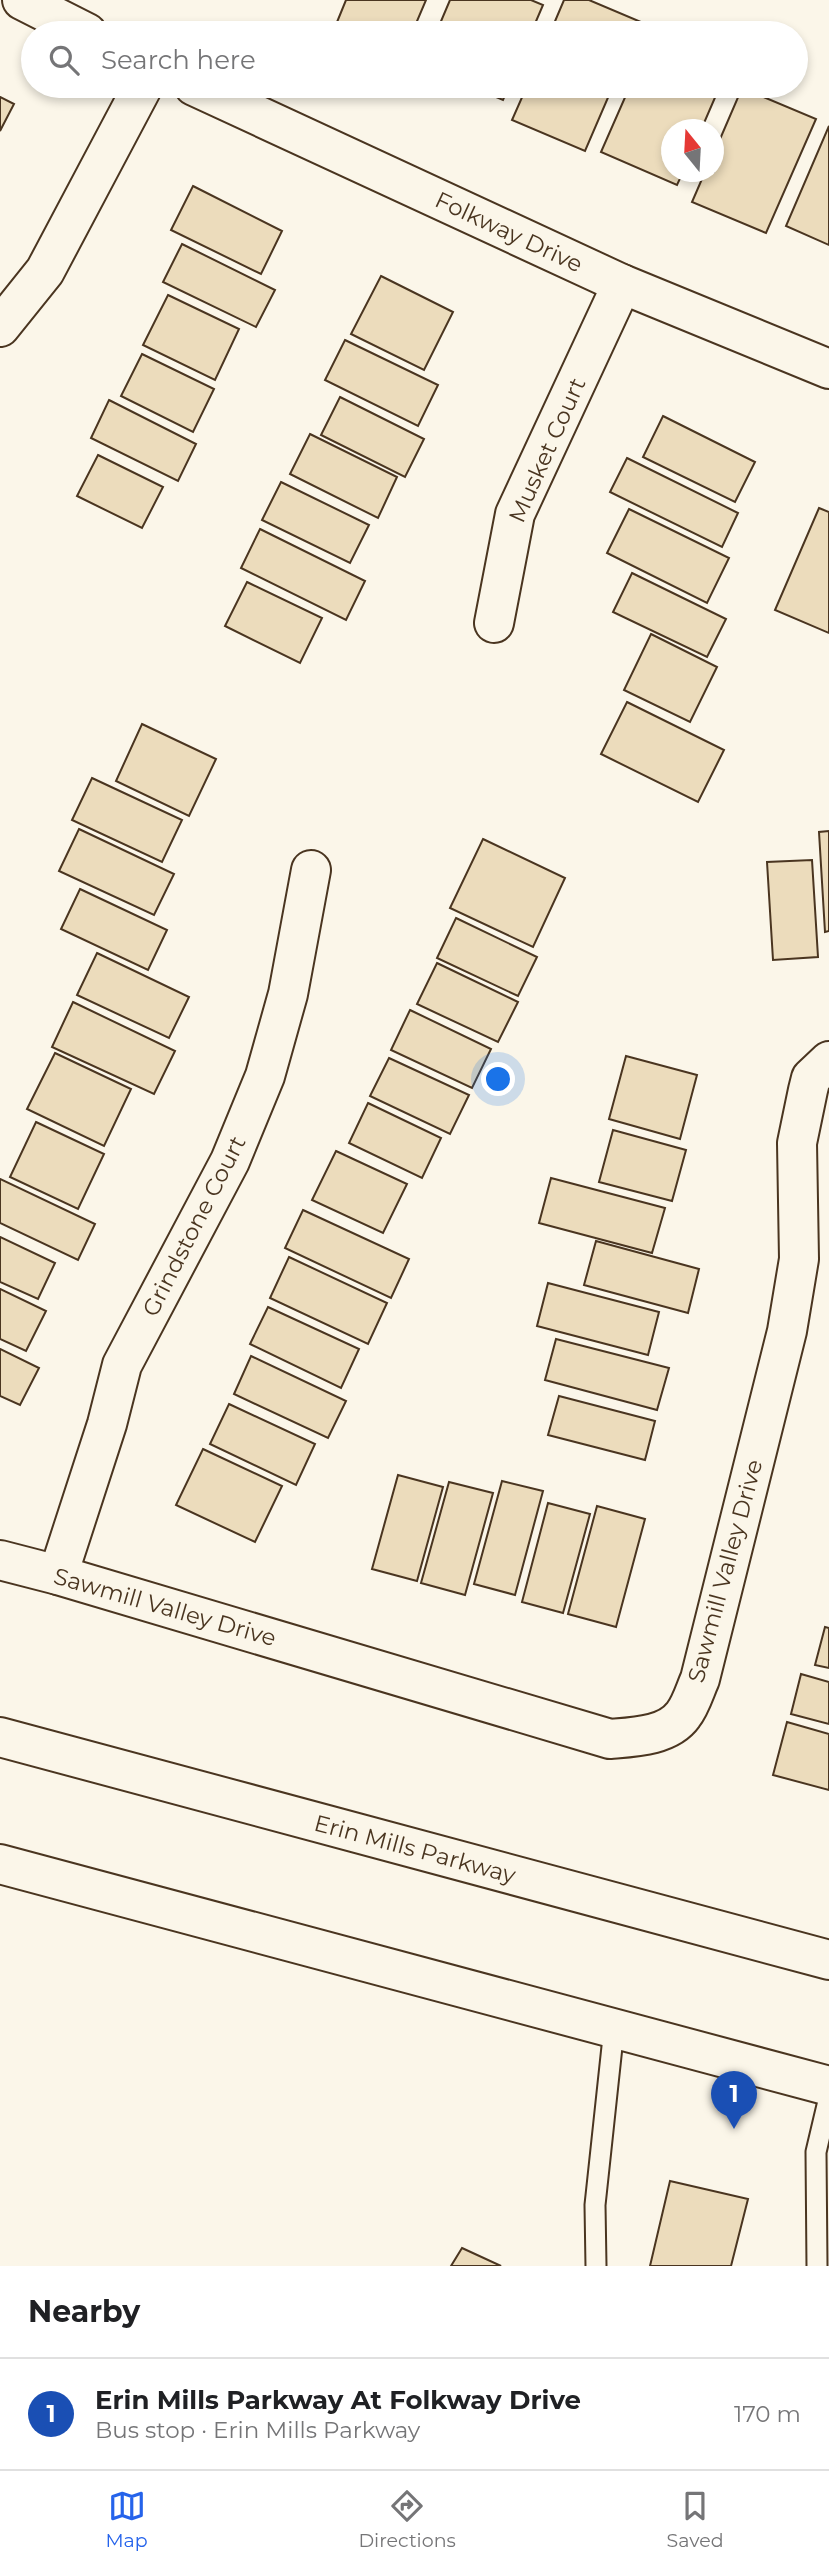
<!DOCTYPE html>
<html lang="en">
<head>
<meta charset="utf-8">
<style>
	:root { --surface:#fff; --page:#f6f6f6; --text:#202124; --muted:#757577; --line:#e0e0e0; --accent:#2563eb }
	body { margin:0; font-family:Montserrat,sans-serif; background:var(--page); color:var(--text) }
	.compass { position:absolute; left:661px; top:119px; width:63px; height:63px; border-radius:50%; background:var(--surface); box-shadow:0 4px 10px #0003; rotate:342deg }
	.you { position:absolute; left:499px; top:1080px; width:24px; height:24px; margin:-18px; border:5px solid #fff; border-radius:50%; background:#1a73e8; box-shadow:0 0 0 10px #1a73e833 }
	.badge { display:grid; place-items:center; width:46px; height:46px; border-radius:50%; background:var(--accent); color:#fff; font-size:23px; font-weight:700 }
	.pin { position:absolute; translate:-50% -58px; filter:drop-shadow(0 2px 4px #0008) }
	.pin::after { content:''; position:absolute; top:37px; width:24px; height:21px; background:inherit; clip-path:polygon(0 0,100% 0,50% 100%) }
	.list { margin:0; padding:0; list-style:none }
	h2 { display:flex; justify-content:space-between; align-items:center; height:91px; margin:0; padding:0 28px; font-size:30px }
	h2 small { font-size:23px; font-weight:400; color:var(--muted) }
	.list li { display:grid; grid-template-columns:46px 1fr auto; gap:21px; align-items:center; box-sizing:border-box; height:112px; padding:0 28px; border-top:2px solid var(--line) }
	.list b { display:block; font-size:26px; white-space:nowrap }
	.list p { margin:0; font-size:23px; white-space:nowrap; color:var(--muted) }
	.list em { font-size:23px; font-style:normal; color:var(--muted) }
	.icon { flex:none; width:38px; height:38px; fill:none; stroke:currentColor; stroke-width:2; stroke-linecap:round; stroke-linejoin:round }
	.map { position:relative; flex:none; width:829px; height:2266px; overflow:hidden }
	.search { position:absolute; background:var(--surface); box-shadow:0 4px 10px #0003; left:21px; right:21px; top:21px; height:77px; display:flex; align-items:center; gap:18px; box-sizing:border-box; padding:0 24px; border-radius:38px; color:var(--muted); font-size:26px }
	.sheet { height:203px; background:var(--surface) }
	nav { display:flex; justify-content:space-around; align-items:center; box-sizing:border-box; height:98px; border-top:2px solid var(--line); background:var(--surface); font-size:19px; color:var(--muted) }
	nav a { display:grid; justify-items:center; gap:4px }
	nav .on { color:var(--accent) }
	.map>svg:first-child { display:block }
</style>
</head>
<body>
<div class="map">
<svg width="829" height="2266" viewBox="0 0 829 2266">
	<rect width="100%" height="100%" fill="#fbf6e9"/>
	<g fill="#ecdcbc" stroke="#4a3520" stroke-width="2">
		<path d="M346 0H426L412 33H351L335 27Z"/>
		<path d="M450 0H531L543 5 531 33H436Z"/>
		<path d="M564 0H589L641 22 636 33H550Z"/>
		<path d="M470 86H509L503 100Z"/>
		<path d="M527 86H613L585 151 512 120Z"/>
		<path d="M630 86H720L701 130H672V172H683L677 185 601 152Z"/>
		<path d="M742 88 816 119 766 233 692 202 705 172H714V153Z"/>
		<path d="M0 97 14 104 0 131Z"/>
		<path d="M829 126V245L786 226Z"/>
		<path d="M193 186 282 231 261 274 171 230Z"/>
		<path d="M182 244 275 290 256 327 163 282Z"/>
		<path d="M381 276 453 312 424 370 351 334Z"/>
		<path d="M168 295 239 329 215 380 143 345Z"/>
		<path d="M345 340 438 385 418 426 325 380Z"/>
		<path d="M142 354 214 389 193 432 121 396Z"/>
		<path d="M340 397 424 439 405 477 321 435Z"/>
		<path d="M109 400 196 444 178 481 91 438Z"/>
		<path d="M663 416 755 462 735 502 643 457Z"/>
		<path d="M310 434 397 477 378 518 290 474Z"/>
		<path d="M98 455 163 487 142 528 77 496Z"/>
		<path d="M627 458 738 513 722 547 610 492Z"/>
		<path d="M281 482 369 525 350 563 262 520Z"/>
		<path d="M819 508 829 512V633L775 610Z"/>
		<path d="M629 509 729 558 707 603 607 553Z"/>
		<path d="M260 529 365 581 346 620 241 568Z"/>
		<path d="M632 573 726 619 707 657 613 612Z"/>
		<path d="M247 582 322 618 300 663 225 626Z"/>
		<path d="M651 634 717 667 690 722 624 690Z"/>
		<path d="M627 702 724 750 698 802 601 754Z"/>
		<path d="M142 724 216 759 189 816 116 781Z"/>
		<path d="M92 778 182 820 162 862 72 820Z"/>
		<path d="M79 829 174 874 154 915 59 871Z"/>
		<path d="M829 831V931L825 932 819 832Z"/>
		<path d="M483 839 565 878 533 947 450 908Z"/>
		<path d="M812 860 818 957 773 960 767 862Z"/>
		<path d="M80 889 167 930 148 970 61 929Z"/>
		<path d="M456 918 537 957 518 996 437 958Z"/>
		<path d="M97 953 189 997 169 1038 77 995Z"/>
		<path d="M437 963 518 1002 498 1042 417 1004Z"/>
		<path d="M73 1002 175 1051 154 1094 52 1047Z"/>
		<path d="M410 1010 491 1049 472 1088 391 1050Z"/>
		<path d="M55 1053 131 1089 104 1146 27 1109Z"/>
		<path d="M626 1056 697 1075 680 1139 609 1119Z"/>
		<path d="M389 1058 469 1095 450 1134 370 1096Z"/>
		<path d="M368 1103 441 1138 422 1178 349 1143Z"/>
		<path d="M36 1122 104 1154 78 1209 10 1177Z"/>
		<path d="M613 1130 686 1150 672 1201 599 1182Z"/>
		<path d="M336 1151 407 1184 383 1233 312 1200Z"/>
		<path d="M551 1178 665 1208 652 1253 539 1223Z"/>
		<path d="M0 1179 95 1224 78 1260 0 1223Z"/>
		<path d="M303 1210 409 1259 391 1298 285 1248Z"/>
		<path d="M0 1237 55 1263 38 1299 0 1282Z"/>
		<path d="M596 1241 699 1269 688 1313 584 1285Z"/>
		<path d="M289 1257 387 1303 368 1344 270 1298Z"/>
		<path d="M548 1283 659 1312 648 1355 537 1326Z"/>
		<path d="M0 1289 46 1311 26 1351 0 1339Z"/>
		<path d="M268 1307 359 1349 341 1388 250 1344Z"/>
		<path d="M556 1339 669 1368 657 1410 545 1380Z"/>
		<path d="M0 1349 39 1368 20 1405 0 1396Z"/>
		<path d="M251 1356 346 1401 328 1438 234 1394Z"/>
		<path d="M559 1396 655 1421 645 1460 548 1435Z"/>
		<path d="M229 1404 315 1444 296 1485 210 1444Z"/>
		<path d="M203 1449 282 1486 255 1542 176 1505Z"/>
		<path d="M398 1475 443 1487 417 1581 372 1569Z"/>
		<path d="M502 1481 543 1491 515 1595 474 1584Z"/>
		<path d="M449 1482 493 1493 465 1595 421 1583Z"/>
		<path d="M548 1503 590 1514 563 1613 522 1602Z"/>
		<path d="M597 1506 645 1519 616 1627 568 1614Z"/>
		<path d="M825 1627 829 1628V1668L815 1665Z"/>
		<path d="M801 1674 829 1682V1724L791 1714Z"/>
		<path d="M787 1722 829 1734V1790L773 1775Z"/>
		<path d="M670 2181 748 2199 731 2266H650Z"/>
		<path d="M462 2248 501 2266H451Z"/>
	</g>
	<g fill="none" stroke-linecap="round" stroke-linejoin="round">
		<g stroke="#4a3520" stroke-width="23">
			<g id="service">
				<path d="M596 2266 595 2205 614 2028"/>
				<path d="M817 2266 816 2152 829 2097"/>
			</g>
		</g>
		<g stroke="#4a3520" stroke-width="42">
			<g id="minor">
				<path d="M0 327 45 271 143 86"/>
				<path d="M494 623 515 514 622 284"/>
				<path d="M0 1560 58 1575 610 1739C634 1737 668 1736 683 1715 691 1705 695 1690 700 1679L787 1331 799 1259 797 1143 808 1090 811 1078 829 1061"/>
				<path d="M58 1575 107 1424 122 1365 230 1161 265 1076 288 994 311 870"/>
			</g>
		</g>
		<g stroke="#4a3520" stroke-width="42">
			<g id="tertiary">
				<path d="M22 0 87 33"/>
				<path d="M194 86 622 284 829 369"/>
			</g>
		</g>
		<g stroke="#4a3520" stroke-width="42">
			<g id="primary">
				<path d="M0 1737 829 1960"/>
				<path d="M0 1864 829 2086"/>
			</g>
		</g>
		<use href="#service" stroke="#fbf6e9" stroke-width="19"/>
		<use href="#minor" stroke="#fbf6e9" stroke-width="38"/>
		<use href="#tertiary" stroke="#fbf6e9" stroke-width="38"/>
		<use href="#primary" stroke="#fbf6e9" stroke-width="38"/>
	</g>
	<g text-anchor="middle" stroke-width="5" stroke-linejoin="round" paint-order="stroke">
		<g font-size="23" fill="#4a3520" stroke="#fbf6e9">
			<text transform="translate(509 232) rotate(25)" y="8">Folkway Drive</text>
			<text transform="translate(547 450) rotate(-66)" y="8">Musket Court</text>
			<text transform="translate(194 1226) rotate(-63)" y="8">Grindstone Court</text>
			<text transform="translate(725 1571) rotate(-75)" y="8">Sawmill Valley Drive</text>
			<text transform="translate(165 1607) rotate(16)" y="8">Sawmill Valley Drive</text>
			<text transform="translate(415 1849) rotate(15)" y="8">Erin Mills Parkway</text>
		</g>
	</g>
</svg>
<svg class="compass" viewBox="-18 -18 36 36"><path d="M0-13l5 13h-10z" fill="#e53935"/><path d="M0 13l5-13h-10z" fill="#757577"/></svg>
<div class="you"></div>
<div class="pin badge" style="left:734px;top:2129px;background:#1a4fb4">1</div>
<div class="search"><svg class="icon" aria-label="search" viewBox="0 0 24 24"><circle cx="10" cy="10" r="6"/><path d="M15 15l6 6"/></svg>Search here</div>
</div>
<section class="sheet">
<h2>Nearby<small></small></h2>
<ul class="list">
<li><span class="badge" style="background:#1a4fb4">1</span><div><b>Erin Mills Parkway At Folkway Drive</b><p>Bus stop · Erin Mills Parkway</p></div><em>170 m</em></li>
</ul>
</section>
<nav>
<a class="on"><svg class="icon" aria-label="map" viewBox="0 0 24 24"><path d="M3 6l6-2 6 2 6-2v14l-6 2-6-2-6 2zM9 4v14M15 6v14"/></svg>Map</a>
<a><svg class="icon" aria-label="directions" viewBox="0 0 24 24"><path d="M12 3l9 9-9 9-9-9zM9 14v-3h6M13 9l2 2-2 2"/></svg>Directions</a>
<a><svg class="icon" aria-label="saved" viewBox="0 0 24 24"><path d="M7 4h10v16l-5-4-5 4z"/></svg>Saved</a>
</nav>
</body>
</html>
